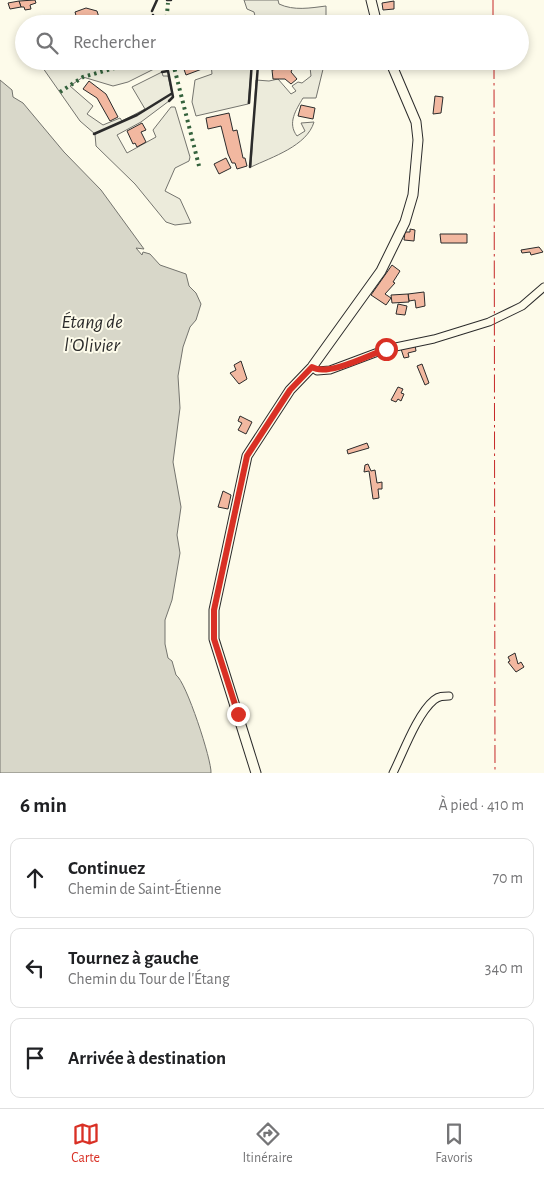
<!DOCTYPE html>
<html lang="fr">
<head>
<meta charset="utf-8">
<style>
	:root { --surface:#fff; --page:#f2f2f2; --text:#202124; --muted:#757577; --line:#e0e0e0; --accent:#d93025 }
	body { margin:0; font-family:"Alegreya Sans",sans-serif; background:var(--page); color:var(--text) }
	.stop { position:absolute; width:15px; height:15px; margin:-11px; border:4px solid #d93025; border-radius:50%; background:#fff }
	.stop.end { background:#d93025; border-color:#fff; box-shadow:0 1px 5px #0008 }
	.list { margin:0; padding:0; list-style:none }
	h2 { display:flex; justify-content:space-between; align-items:center; height:65px; margin:0; padding:0 20px; font-size:21px }
	h2 small { font-size:16px; font-weight:400; color:var(--muted) }
	.list li { display:grid; grid-template-columns:32px 1fr auto; gap:15px; align-items:center; box-sizing:border-box; height:80px; margin:0 10px 10px; padding:0 10px; border:1px solid var(--line); border-radius:10px }
	.list b { display:block; font-size:19px; white-space:nowrap }
	.list p { margin:0; font-size:16px; white-space:nowrap; color:var(--muted) }
	.list em { font-size:16px; font-style:normal; color:var(--muted) }
	.icon { flex:none; width:28px; height:28px; fill:none; stroke:currentColor; stroke-width:2; stroke-linecap:round; stroke-linejoin:round }
	.map { position:relative; flex:none; width:544px; height:773px; overflow:hidden }
	.search { position:absolute; background:var(--surface); box-shadow:0 2px 8px #0003; left:15px; right:15px; top:15px; height:55px; display:flex; align-items:center; gap:12px; box-sizing:border-box; padding:0 18px; border-radius:28px; color:var(--muted); font-size:19px }
	.sheet { height:335px; background:var(--surface) }
	nav { display:flex; justify-content:space-around; align-items:center; box-sizing:border-box; height:70px; border-top:1px solid var(--line); background:var(--surface); font-size:14px; color:var(--muted) }
	nav a { display:grid; justify-items:center; gap:2px }
	nav .on { color:var(--accent) }
	.map>svg:first-child { display:block }
</style>
</head>
<body>
<div class="map">
<svg width="544" height="773" viewBox="0 0 544 773">
	<rect width="100%" height="100%" fill="#fdfbea"/>
	<g fill="#ecebdb" stroke="#74746e">
		<path d="M244 0H278L279 4C294 11 310 8 326 6V24H257L254 12 247 9Z"/>
		<path d="M38 61H45L51 68 78 61H164L160 66 128 82 113 86 83 77 70 86 93 106 87 114 103 125 120 118 122 121 145 109 132 87 162 72 163 76H168L173 97 169 101 141 122 117 135 127 153 156 137 153 130 171 107H175L190 157 189 161 175 168 165 191 180 199 191 223 175 225 166 222 135 184 96 146 95 134 80 121Z"/>
		<path d="M223 61 242 62V64L247 65V61H252L248 104 196 116 192 102 195 80 212 74 211 64Z"/>
		<path d="M305 61H325L316 98H303C296 110 287 123 297 136L305 131 301 123 314 122C307 146 272 157 251 167L256 80 269 81 278 79 291 94 296 91 292 86 298 82 302 83 311 76 310 67 305 64Z"/>
	</g>
	<path fill="#d8d7c9" stroke="#74746e" d="M0 80 12 90 13 97 23 103 64 152 101 190 144 249 136 248 142 255 143 252 150 254 160 265 186 274 189 286 196 293 201 304 196 320 190 327 183 347 178 376 180 408 173 462 181 507 177 535 180 553 172 600 165 620V644L168 658 172 661 176 675C186 681 212 761 211 773H0Z"/>
	<g fill="#f2b8a0" stroke="#2b2b2b">
		<path d="M35 0 36 3 30 5 31 9 25 10 24 7H21L19 1Z"/>
		<path d="M19 1 21 7 10 9 8 3Z"/>
		<path d="M394 1V9L383 10 382 3Z"/>
		<path d="M86 8 97 11 101 24H91L86 17 77 19 75 12Z"/>
		<rect x="296" y="19" width="21" height="5"/>
		<path d="M181 61H199L202 69 186 75Z"/>
		<path d="M285 62 294 65 291 72 297 79 291 84 285 79H273L272 70 283 68Z"/>
		<path d="M89 81 106 94 118 117 110 121 97 98 83 89Z"/>
		<path d="M435 96 443 97 441 113 433 114Z"/>
		<path d="M301 105 315 108 313 119 298 116Z"/>
		<path d="M229 113 233 131 237 130 243 158H245L247 166 237 169 235 163H232L228 154 221 126 208 129 206 118Z"/>
		<path d="M142 123 146 130 141 132 146 142 137 147 135 143 133 144 127 131Z"/>
		<path d="M226 158 231 168 219 174 214 164Z"/>
		<path d="M410 229 415 230 414 241 404 240 405 232H410Z"/>
		<path d="M440 234H467V243H441Z"/>
		<path d="M539 247 543 252 531 255 530 252 522 253 521 250Z"/>
		<path d="M392 265 400 271 393 282 395 283 385 294 391 298 386 305 371 295Z"/>
		<path d="M424 292 425 306 416 308 415 300 409 301 408 294Z"/>
		<path d="M408 294 409 302 392 303 391 295Z"/>
		<path d="M398 304 407 306 405 315 396 314Z"/>
		<path d="M415 345 416 351 408 353 409 357 404 358 401 349Z"/>
		<path d="M241 361 247 379 239 384 230 373 236 370 234 365Z"/>
		<path d="M422 364 429 383 425 385 417 366Z"/>
		<path d="M398 387 403 389 401 393 404 394 401 401 398 399 396 402 391 400Z"/>
		<path d="M240 416 252 422 246 434 238 430 242 423 238 421Z"/>
		<path d="M367 443 369 448 348 454 347 450Z"/>
		<path d="M368 464 371 471 375 470 377 483 382 482V489H378L379 498 373 499 369 471 364 472 365 465Z"/>
		<path d="M223 491 231 495 228 509 218 507Z"/>
		<path d="M515 653 518 664 521 662 524 667 516 672 508 662 510 661 508 657Z"/>
	</g>
	<g fill="none" stroke-linecap="round" stroke-linejoin="round">
		<g stroke="#2b2b2b" stroke-width="9">
			<g id="street">
				<path d="M312 367 317 371 330 370 386 349 434 339 489 322 522 306 544 287"/>
				<path d="M393 773C403 753 417 714 434 700 439 696 443 696 449 696"/>
			</g>
		</g>
		<g stroke="#2b2b2b" stroke-width="11">
			<g id="secondary">
				<path d="M371 0 377 24"/>
				<path d="M256 773 214 639V610L247 456 290 390 312 367 381 271 405 222 413 195 418 140 416 122 390 61"/>
			</g>
		</g>
		<use href="#street" stroke="#fdfbea" stroke-width="7"/>
		<use href="#secondary" stroke="#fdfbea" stroke-width="9"/>
		<g stroke="#34623c" stroke-width="4" stroke-dasharray="2.5 4" stroke-linecap="butt">
			<path d="M166 24 168 3"/>
			<path d="M173 63 199 166"/>
			<path d="M60 92 83 77 139 61"/>
		</g>
		<g stroke="#2b2b2b" stroke-width="2.5">
			<path d="M167 0H171"/>
			<path d="M152 11 157 0"/>
			<path d="M152 24 156 23 153 15"/>
			<path d="M160 66V64L164 61"/>
			<path d="M162 72 168 71 173 97 169 101"/>
			<path d="M249 103 252 61"/>
			<path d="M94 134 137 115 171 94"/>
			<path d="M250 167 258 65H264"/>
		</g>
		<g stroke="#c62828" stroke-width="1" stroke-dasharray="18 4 2.5 4" stroke-linecap="butt">
			<path d="M493 0V24"/>
			<path d="M494 61 495 773"/>
		</g>
	</g>
	<g fill="none" stroke-linecap="round" stroke-linejoin="round">
		<path stroke="#d93025" stroke-width="6" d="M238 714 214 639V610L247 456 290 390 312 367C327 377 369 355 386 349"/>
	</g>
	<g text-anchor="middle" stroke-width="4" stroke-linejoin="round" paint-order="stroke">
		<g font-size="20" font-style="italic" fill="#2b2b2b" stroke="#fdfbea">
			<text x="92" y="328">Étang de<tspan x="92" dy="23">l'Olivier</tspan></text>
		</g>
	</g>
</svg>
<div class="stop" style="left:386px;top:349px"></div>
<div class="stop end" style="left:238px;top:714px"></div>
<div class="search"><svg class="icon" aria-label="search" viewBox="0 0 24 24"><circle cx="10" cy="10" r="6"/><path d="M15 15l6 6"/></svg>Rechercher</div>
</div>
<section class="sheet">
<h2>6 min<small>À pied · 410 m</small></h2>
<ul class="list">
<li><svg class="icon" aria-label="ahead" viewBox="0 0 24 24"><path d="M12 20V5M6 11l6-6 6 6"/></svg><div><b>Continuez</b><p>Chemin de Saint-Étienne</p></div><em>70 m</em></li>
<li><svg class="icon" aria-label="left" viewBox="0 0 24 24"><path d="M17 20v-9H6M10 6l-5 5 5 5"/></svg><div><b>Tournez à gauche</b><p>Chemin du Tour de l'Étang</p></div><em>340 m</em></li>
<li><svg class="icon" aria-label="arrive" viewBox="0 0 24 24"><path d="M6 21V4h12l-3 4 3 4H6"/></svg><div><b>Arrivée à destination</b></div></li>
</ul>
</section>
<nav>
<a class="on"><svg class="icon" aria-label="map" viewBox="0 0 24 24"><path d="M3 6l6-2 6 2 6-2v14l-6 2-6-2-6 2zM9 4v14M15 6v14"/></svg>Carte</a>
<a><svg class="icon" aria-label="directions" viewBox="0 0 24 24"><path d="M12 3l9 9-9 9-9-9zM9 14v-3h6M13 9l2 2-2 2"/></svg>Itinéraire</a>
<a><svg class="icon" aria-label="saved" viewBox="0 0 24 24"><path d="M7 4h10v16l-5-4-5 4z"/></svg>Favoris</a>
</nav>
</body>
</html>
